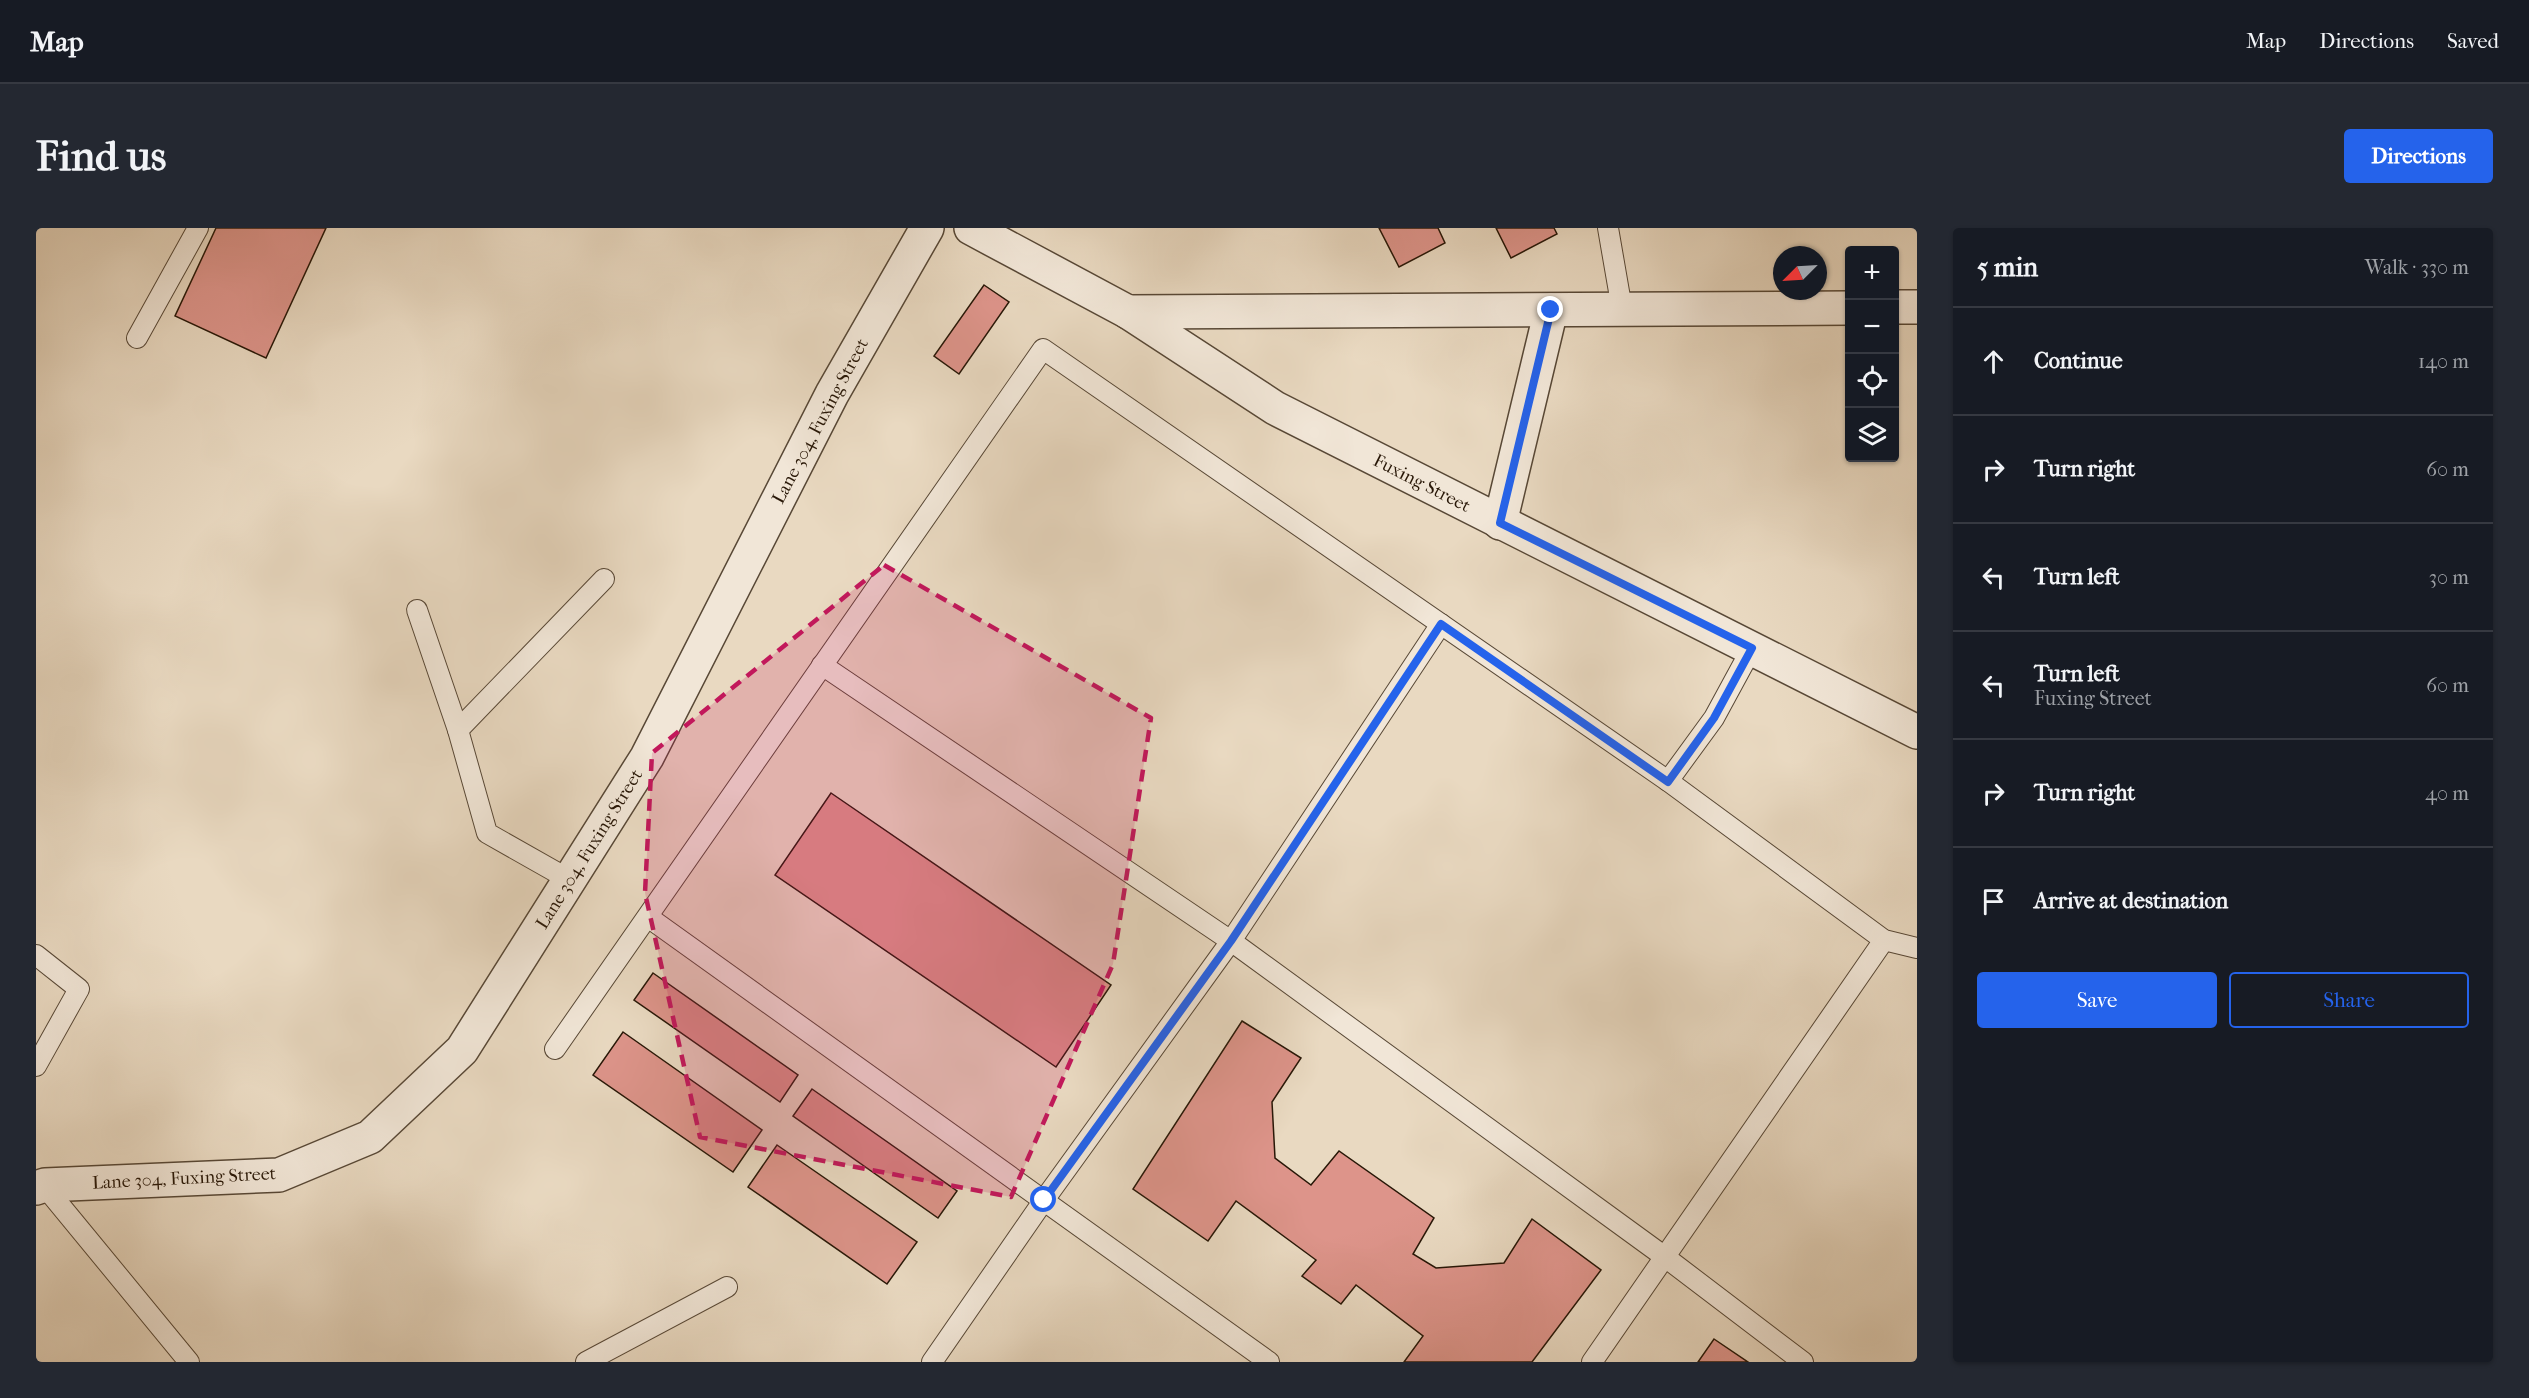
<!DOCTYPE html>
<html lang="en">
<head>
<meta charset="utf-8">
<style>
	:root { --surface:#171b24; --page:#242831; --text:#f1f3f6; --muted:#9ea1a6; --line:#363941; --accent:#2563eb }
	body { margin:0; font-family:"IM FELL French Canon",serif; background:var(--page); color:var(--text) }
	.controls { position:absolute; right:18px; top:18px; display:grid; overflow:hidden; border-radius:6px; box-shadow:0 2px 4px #0004 }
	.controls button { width:54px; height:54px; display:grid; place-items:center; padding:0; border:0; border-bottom:2px solid var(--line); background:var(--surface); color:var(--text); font:30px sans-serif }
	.compass { position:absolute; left:1737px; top:18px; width:54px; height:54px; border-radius:50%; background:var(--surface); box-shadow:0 2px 4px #0004; rotate:246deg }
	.stop { position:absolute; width:18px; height:18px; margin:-14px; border:4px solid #2563eb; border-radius:50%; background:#fff }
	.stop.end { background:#2563eb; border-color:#fff; box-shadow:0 2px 6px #0008 }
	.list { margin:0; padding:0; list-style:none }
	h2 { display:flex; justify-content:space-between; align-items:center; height:78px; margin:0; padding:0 24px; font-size:26px }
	h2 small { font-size:20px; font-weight:400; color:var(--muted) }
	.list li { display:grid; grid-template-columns:39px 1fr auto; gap:18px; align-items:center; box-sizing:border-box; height:108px; padding:0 24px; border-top:2px solid var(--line) }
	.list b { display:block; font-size:22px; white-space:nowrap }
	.list p { margin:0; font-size:20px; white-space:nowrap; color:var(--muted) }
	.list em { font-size:20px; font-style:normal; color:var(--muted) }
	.actions { display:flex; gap:12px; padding:18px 24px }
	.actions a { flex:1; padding:14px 0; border:2px solid var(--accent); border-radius:6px; text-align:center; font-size:21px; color:var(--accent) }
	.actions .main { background:var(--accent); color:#fff }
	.icon { flex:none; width:33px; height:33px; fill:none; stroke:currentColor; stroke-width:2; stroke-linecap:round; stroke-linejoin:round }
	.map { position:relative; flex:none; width:1881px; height:1134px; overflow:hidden; border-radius:6px }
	header { display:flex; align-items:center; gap:36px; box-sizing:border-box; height:84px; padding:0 30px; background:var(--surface); border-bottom:2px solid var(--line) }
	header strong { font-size:28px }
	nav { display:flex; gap:33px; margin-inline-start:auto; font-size:21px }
	.intro { display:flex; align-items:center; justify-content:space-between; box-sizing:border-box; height:144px; padding:0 36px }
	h1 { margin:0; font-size:42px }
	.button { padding:15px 27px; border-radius:6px; background:var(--accent); color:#fff; font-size:21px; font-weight:700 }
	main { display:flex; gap:36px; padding:0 36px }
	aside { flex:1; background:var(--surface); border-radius:6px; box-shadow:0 2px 4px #0004 }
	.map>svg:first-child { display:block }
</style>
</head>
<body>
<header>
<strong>Map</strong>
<nav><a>Map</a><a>Directions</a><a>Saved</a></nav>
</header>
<div class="intro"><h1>Find us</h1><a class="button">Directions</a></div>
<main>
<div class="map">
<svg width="1881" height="1134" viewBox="0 0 1881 1134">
	<rect width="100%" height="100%" fill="#e9d9c1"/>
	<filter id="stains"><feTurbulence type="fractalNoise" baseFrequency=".00333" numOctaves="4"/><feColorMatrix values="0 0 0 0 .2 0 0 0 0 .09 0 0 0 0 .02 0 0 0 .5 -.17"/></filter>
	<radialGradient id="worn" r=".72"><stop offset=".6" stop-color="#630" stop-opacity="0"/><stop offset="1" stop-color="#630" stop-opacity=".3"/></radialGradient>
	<g fill="#dd948a" stroke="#281707" stroke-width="1.5">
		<path d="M180 0H290L230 130 139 88Z"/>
		<path d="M1343 0H1402L1409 15 1363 39Z"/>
		<path d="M1460 0H1518L1521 6 1475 30Z"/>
		<path d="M948 57 973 74 923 146 898 128Z"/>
		<path d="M795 565 1075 757 1020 839 739 647Z"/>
		<path d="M617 745 762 847 744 874 598 772Z"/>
		<path d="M1206 793 1265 830 1236 874 1239 930 1275 957 1303 923 1398 990 1377 1026 1400 1040 1468 1035 1496 991 1565 1042 1496 1134H1368L1387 1108 1320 1057 1305 1076 1266 1048 1280 1032 1200 973 1172 1013 1097 961Z"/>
		<path d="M587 804 726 902 697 944 557 847Z"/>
		<path d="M776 861 921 963 902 990 757 888Z"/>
		<path d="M741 917 881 1014 851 1056 712 959Z"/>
		<path d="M1678 1111 1712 1134H1662Z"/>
	</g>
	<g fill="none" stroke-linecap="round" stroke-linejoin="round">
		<g stroke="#584836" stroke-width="22">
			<g id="service">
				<path d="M1572 0 1586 81"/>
				<path d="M101 110 162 0"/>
				<path d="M381 382 422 502"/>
				<path d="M786 437 1195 713 1629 1029 1767 1134"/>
				<path d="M1632 553 1678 490 1716 420"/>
				<path d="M534 652 451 605 422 502 568 351"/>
				<path d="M612 689 1233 1134"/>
				<path d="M0 727 43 761 0 838"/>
				<path d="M519 821 1007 121 1632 553 1848 712 1881 720"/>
				<path d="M5 954 153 1134"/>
				<path d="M550 1134 691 1059"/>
				<path d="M896 1134 1008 972 1195 713 1405 396"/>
				<path d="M1556 1134 1848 712"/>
			</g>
		</g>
		<g stroke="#584836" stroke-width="36">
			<g id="minor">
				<path d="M935 0 1092 84 1239 180 1881 504"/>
				<path d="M1858 79H1881"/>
				<path d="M1092 84 1814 80"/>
				<path d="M1464 295 1515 82"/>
				<path d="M0 960 9 957 243 947 334 909 426 822 611 529 796 166 891 0"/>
			</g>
		</g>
		<use href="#service" stroke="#f1e6d7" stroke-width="20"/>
		<use href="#minor" stroke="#f1e6d7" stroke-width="33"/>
	</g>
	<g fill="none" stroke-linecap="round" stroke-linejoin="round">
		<path stroke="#2563eb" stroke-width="8" d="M1008 972 1195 713 1405 396 1632 554 1678 490 1716 420 1464 295 1515 82"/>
	</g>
	<path fill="#c2185b" fill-opacity="0.2" stroke="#c2185b" stroke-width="4.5" stroke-dasharray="12 8" stroke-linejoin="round" d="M848 337 1115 490 1077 736 975 969 664 909 609 665 616 525Z"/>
	<g text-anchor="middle" stroke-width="6" stroke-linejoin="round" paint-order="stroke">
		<g font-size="18" fill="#281707" stroke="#f1e6d7">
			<text transform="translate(784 193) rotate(-62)" y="6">Lane 304, Fuxing Street</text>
			<text transform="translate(1386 255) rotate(27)" y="6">Fuxing Street</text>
			<text transform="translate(553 621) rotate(-58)" y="6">Lane 304, Fuxing Street</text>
			<text transform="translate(148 950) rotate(-3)" y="6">Lane 304, Fuxing Street</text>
		</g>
	</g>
	<rect width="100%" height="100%" filter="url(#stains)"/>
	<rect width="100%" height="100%" fill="url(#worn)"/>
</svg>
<div class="controls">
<button>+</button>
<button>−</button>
<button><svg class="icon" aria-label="locate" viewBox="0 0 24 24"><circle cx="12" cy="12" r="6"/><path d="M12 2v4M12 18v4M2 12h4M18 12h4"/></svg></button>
<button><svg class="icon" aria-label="layers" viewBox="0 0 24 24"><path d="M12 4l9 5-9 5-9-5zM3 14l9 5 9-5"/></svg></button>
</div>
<svg class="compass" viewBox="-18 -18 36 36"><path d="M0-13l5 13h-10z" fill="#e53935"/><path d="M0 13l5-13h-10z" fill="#9ea1a6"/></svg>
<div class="stop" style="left:1008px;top:972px"></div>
<div class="stop end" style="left:1515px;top:82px"></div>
</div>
<aside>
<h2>5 min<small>Walk · 330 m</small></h2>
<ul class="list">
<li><svg class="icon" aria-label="ahead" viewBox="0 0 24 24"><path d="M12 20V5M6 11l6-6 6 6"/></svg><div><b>Continue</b></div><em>140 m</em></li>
<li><svg class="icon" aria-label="right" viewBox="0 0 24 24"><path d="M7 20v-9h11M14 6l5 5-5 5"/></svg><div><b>Turn right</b></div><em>60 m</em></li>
<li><svg class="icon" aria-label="left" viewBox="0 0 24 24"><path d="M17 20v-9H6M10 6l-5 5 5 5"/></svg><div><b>Turn left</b></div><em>30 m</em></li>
<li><svg class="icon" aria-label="left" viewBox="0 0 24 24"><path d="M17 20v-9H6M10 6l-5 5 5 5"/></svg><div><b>Turn left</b><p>Fuxing Street</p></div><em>60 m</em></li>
<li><svg class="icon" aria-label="right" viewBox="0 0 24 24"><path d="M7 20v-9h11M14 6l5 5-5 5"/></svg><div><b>Turn right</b></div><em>40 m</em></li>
<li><svg class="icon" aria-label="arrive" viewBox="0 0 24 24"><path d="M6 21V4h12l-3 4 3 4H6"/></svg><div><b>Arrive at destination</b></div></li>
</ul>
<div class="actions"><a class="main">Save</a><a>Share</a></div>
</aside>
</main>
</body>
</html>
